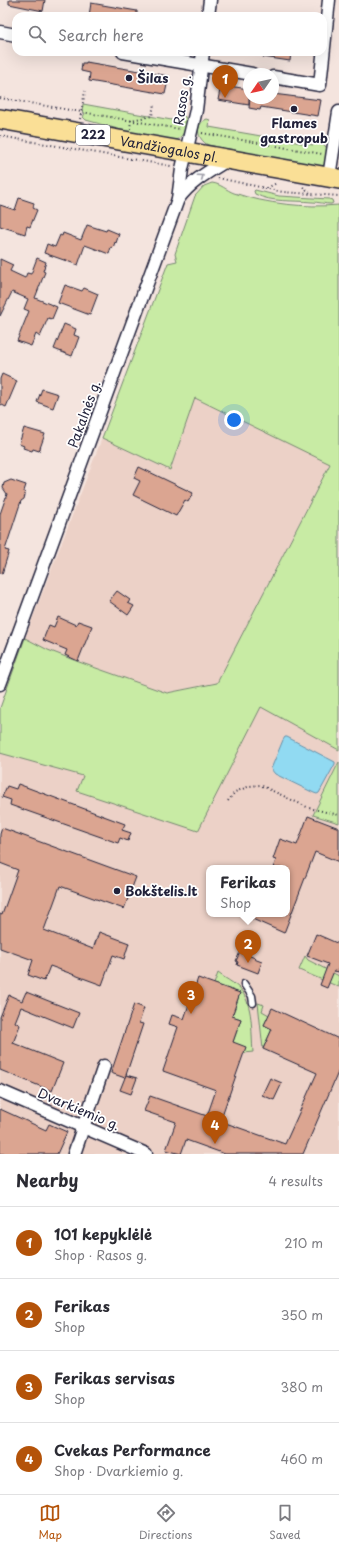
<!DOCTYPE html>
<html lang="en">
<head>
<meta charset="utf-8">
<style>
	:root { --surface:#fff; --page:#f7f7f7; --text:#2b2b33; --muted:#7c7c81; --line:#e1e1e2; --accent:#b45309 }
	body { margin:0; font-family:"Playpen Sans",sans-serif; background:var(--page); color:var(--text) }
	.compass { position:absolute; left:243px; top:68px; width:36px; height:36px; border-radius:50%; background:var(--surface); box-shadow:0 4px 16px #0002; rotate:236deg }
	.you { position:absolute; left:234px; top:420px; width:14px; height:14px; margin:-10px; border:3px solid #fff; border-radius:50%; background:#1a73e8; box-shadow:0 0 0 6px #1a73e833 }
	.badge { display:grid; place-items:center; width:26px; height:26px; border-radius:50%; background:var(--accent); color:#fff; font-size:13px; font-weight:700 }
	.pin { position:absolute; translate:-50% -33px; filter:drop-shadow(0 1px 2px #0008) }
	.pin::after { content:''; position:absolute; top:21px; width:14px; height:12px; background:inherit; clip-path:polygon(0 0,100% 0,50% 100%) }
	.popup { position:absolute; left:206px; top:865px; width:84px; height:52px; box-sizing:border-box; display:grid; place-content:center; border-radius:8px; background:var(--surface); filter:drop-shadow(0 1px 3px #0005); font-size:13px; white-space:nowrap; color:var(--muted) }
	.popup b { font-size:15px; color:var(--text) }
	.popup::after { content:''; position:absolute; left:50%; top:100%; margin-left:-8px; border:8px solid transparent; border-top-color:var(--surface) }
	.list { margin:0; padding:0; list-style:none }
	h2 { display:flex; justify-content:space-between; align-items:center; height:52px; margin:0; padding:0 16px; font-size:17px }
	h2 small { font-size:13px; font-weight:400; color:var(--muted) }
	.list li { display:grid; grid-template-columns:26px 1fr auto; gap:12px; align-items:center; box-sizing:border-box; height:72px; padding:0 16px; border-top:1px solid var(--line) }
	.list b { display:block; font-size:15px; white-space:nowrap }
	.list p { margin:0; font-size:13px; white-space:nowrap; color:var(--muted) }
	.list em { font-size:13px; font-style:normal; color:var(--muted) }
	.icon { flex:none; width:22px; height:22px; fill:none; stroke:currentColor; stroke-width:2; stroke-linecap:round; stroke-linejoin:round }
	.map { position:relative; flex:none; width:339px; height:1154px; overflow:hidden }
	.search { position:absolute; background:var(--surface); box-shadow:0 4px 16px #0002; left:12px; right:12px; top:12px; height:44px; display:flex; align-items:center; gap:10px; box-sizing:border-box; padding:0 14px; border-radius:12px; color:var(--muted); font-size:15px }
	.sheet { height:340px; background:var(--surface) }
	nav { display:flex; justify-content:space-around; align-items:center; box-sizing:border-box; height:56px; border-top:1px solid var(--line); background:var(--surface); font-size:11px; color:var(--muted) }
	nav a { display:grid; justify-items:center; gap:2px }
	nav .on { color:var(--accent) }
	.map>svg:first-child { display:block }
</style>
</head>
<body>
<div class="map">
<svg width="339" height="1154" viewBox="0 0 339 1154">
	<rect width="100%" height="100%" fill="#f4e4de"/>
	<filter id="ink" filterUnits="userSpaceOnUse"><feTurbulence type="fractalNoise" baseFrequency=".025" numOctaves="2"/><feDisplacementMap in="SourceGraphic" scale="8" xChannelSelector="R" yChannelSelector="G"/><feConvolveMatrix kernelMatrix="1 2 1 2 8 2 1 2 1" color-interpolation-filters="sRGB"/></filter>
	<g filter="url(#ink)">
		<g fill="#ecd1c7" fill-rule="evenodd">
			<path d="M194 398 330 463 217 683 167 693 79 662 48 650 25 638 102 438 170 470Z"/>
			<path d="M261 706 339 750V762L313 815 339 823V1154H0V753L83 776 78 791ZM209 868H287V914H209Z"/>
		</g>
		<g fill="#c8eba4" stroke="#758670">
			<path d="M83 104 177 121 178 113C193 115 186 136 176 140L132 133 86 120 83 117 85 113 82 112Z"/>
			<path d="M207 119 210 120 209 127 313 145 315 137 327 148 326 164 322 166H315L208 145C197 139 194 124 207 119Z"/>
			<path d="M212 183C221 184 226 190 234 193 267 204 305 208 339 205V750L261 707 198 831 77 791 83 776 0 753V708L25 638 48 650 79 662 167 693 217 683 330 464 195 398 170 470 102 438 168 263 177 261 175 254 179 242 195 196 204 186Z"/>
			<path d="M255 190 279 196 329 199 332 200 333 203 331 204C325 204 318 202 312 202 293 200 272 203 255 194L254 191Z"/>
			<path d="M339 762V823L313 815Z"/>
			<path d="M305 956 308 960 339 976V987L299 970Z"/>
			<path d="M218 973C224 978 233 982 239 988 254 1004 251 1032 253 1052L244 1053 233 1042 241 1019 232 1016 240 993 214 984Z"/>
			<path d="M258 1003 264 1005 262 1011 269 1015 264 1025 272 1029 263 1049Z"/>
		</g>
		<path fill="#91daf2" stroke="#6590a9" d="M285 737H287L335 762V764L319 793 317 794 314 793 275 774 271 769 283 740Z"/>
		<g fill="#dba591" stroke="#22223b">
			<path d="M9 0H45L43 11 9 4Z"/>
			<path d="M91 3 137 11V16H89Z"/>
			<path d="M264 52H291L290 61 263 57Z"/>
			<path d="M86 62 169 76 165 94 89 81 90 73 81 71 82 63H86Z"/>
			<path d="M221 85 249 89V105L218 100Z"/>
			<path d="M273 94 321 100 318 116 261 107 260 110 249 108 250 98H273Z"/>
			<path d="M19 198 34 203 33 208 37 210 30 227 27 226 25 234 0 226V205L15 210Z"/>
			<path d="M87 225 106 231 107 229 119 234 116 243 115 242 113 248 111 247 109 254 85 245 78 265 44 253 47 244 55 247 60 235 62 236 63 233 81 240Z"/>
			<path d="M37 258 46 262 43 271 45 272 35 298 57 307 52 319 48 318 40 337 36 334 31 346 17 341 29 311 24 309 28 299 12 292 0 316V259L13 265 10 271 25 278 27 273 31 274Z"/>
			<path d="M65 285 82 291 84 288 98 294 90 315 58 303Z"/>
			<path d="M64 324 76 329 74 335 79 337 72 356 54 349Z"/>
			<path d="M2 374 17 381 6 407 0 404V379Z"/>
			<path d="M42 389 58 394 53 408 37 402Z"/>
			<path d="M24 428 45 434 39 451 33 449 32 451 23 448 24 446 19 444Z"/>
			<path d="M139 467 193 493 188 502 185 500 176 516 133 495 140 481 134 478Z"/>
			<path d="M11 480 26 485 24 491 25 495 24 499 21 501 5 550 9 551 2 574 0 573V514L7 494 3 488 4 483Z"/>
			<path d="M117 591 130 600 128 603 134 606 128 615 109 601Z"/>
			<path d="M58 617 76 625 78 621 92 626 78 661 65 655 67 650 43 640 49 625 54 627Z"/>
			<path d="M18 784 125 824 122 830 131 833 128 841 120 838 118 843 10 805 11 800 2 797 7 786 16 789Z"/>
			<path d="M308 816 339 828V862L315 852 284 933 241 914H287V868H273L276 860 273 859 280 839 297 845Z"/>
			<path d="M2 828 136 877 124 909 60 886 44 930 93 949 99 932 129 943 124 959 113 955 102 985 50 966 44 981 28 975 33 960 0 948V914L2 915 18 870 0 863V834Z"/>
			<path d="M316 934 339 944V972L334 971 327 988 320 985 328 964 307 956Z"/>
			<path d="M240 952 255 958 254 959 262 962 258 973 237 965 238 962 236 961Z"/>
			<path d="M198 978 240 993 232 1016 241 1019 233 1042 246 1047 220 1121 285 1144 317 1073 263 1049 272 1029 264 1025 272 1008 339 1039V1070L303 1154H225L186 1140 181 1154 166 1150 176 1122 144 1111 150 1096 207 1116 216 1090 163 1071 178 1027 169 1024 172 1015 184 1019Z"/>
			<path d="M26 992 79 1013 73 1028 21 1007 15 1022 20 1025 13 1043 63 1063 52 1091 0 1070V1017L9 995 22 1001Z"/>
			<path d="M134 1004 144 1008 139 1023 143 1024 125 1078 111 1073Z"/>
			<path d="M126 1075 137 1078 131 1094 120 1090Z"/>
			<path d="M270 1078 282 1083 274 1100 262 1095Z"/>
			<path d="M0 1109 46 1130 49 1124 67 1132 57 1154H0Z"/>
		</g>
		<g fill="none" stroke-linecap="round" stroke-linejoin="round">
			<g stroke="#22223b" stroke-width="9">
				<path id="service" d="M244 984 252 996 253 1003"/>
			</g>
			<g stroke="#22223b" stroke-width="15">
				<g id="minor">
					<path d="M208 16 210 0"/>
					<path d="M0 32 16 35"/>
					<path d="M123 52 252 74"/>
					<path d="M273 77 320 85 329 0"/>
					<path d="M329 177 339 112"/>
					<path d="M178 199C191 181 210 171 229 159"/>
					<path d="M0 684 178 199 182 169 196 110 203 52"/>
					<path d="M0 1091 146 1154"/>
					<path d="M74 1154 104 1066"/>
				</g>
			</g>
			<g stroke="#22223b" stroke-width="22">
				<g id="primary">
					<path id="s1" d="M0 119 339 179"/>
				</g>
			</g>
			<g stroke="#22223b" stroke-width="2" stroke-dasharray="1 3" stroke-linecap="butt">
				<path d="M0 98 180 129"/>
				<path d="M80 119 85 91"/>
				<path d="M130 129 131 120 152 116 154 103"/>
				<path d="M202 133 322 154"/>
				<path d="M0 136 171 166"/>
				<path d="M218 178 283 192 339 196"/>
				<path d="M303 187 310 193"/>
				<path d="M267 188 277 183"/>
				<path d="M228 801 235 792 250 786 260 785 309 808 339 815"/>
			</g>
			<use href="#service" stroke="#fff" stroke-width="6"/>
			<use href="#minor" stroke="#fff" stroke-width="12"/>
			<use href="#primary" stroke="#fadf96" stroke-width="19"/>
		</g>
		<defs><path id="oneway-chevron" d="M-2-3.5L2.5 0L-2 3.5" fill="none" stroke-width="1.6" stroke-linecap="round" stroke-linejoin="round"/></defs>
		<use stroke="#9c9ca7" href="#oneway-chevron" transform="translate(201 177) rotate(-35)"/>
	</g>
	<g fill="#22223b" stroke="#fff" stroke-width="1.5">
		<circle cx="129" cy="78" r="4"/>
		<circle cx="294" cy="109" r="4"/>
		<circle cx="117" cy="891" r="4"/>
	</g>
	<g text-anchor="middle" stroke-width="3.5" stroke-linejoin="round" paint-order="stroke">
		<rect fill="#fff" stroke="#646476" stroke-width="1" x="76" y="125" width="34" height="20" rx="3"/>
		<g font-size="12" font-weight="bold" fill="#22223b">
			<text x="93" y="139">222</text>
		</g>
		<g font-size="13" font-weight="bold" fill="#22223b" stroke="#fff" text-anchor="start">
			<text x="137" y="83">Šilas</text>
			<text x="294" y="128" text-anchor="middle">Flames<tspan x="294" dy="15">gastropub</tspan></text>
			<text x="125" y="896">Bokštelis.lt</text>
		</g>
		<g font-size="13" fill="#22223b" stroke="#fff">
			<text transform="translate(182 100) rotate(-81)" y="5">Rasos g.</text>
			<text dy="5" stroke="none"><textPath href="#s1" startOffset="172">Vandžiogalos pl.</textPath></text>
			<text transform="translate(84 414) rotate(-70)" y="5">Pakalnės g.</text>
			<text transform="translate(79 1109) rotate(23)" y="5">Dvarkiemio g.</text>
		</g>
	</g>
</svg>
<svg class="compass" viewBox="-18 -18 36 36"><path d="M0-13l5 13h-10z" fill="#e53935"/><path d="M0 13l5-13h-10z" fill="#7c7c81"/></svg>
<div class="you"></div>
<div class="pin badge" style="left:225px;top:98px">1</div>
<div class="pin badge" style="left:248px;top:963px">2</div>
<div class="popup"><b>Ferikas</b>Shop</div>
<div class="pin badge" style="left:191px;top:1014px">3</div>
<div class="pin badge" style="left:215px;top:1144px">4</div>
<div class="search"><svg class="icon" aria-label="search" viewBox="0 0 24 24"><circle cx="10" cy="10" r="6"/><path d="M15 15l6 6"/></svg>Search here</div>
</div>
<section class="sheet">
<h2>Nearby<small>4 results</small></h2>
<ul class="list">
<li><span class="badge">1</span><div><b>101 kepyklėlė</b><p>Shop · Rasos g.</p></div><em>210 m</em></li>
<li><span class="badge">2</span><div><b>Ferikas</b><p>Shop</p></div><em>350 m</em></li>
<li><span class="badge">3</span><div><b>Ferikas servisas</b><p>Shop</p></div><em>380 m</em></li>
<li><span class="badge">4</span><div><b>Cvekas Performance</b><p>Shop · Dvarkiemio g.</p></div><em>460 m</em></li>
</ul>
</section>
<nav>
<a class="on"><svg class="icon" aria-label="map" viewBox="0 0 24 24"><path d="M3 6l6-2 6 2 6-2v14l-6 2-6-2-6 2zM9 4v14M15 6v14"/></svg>Map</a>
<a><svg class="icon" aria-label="directions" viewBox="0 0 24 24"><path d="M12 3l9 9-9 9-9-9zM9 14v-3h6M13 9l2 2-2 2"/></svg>Directions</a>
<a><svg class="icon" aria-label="saved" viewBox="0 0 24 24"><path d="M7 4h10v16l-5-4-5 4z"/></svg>Saved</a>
</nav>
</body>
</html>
